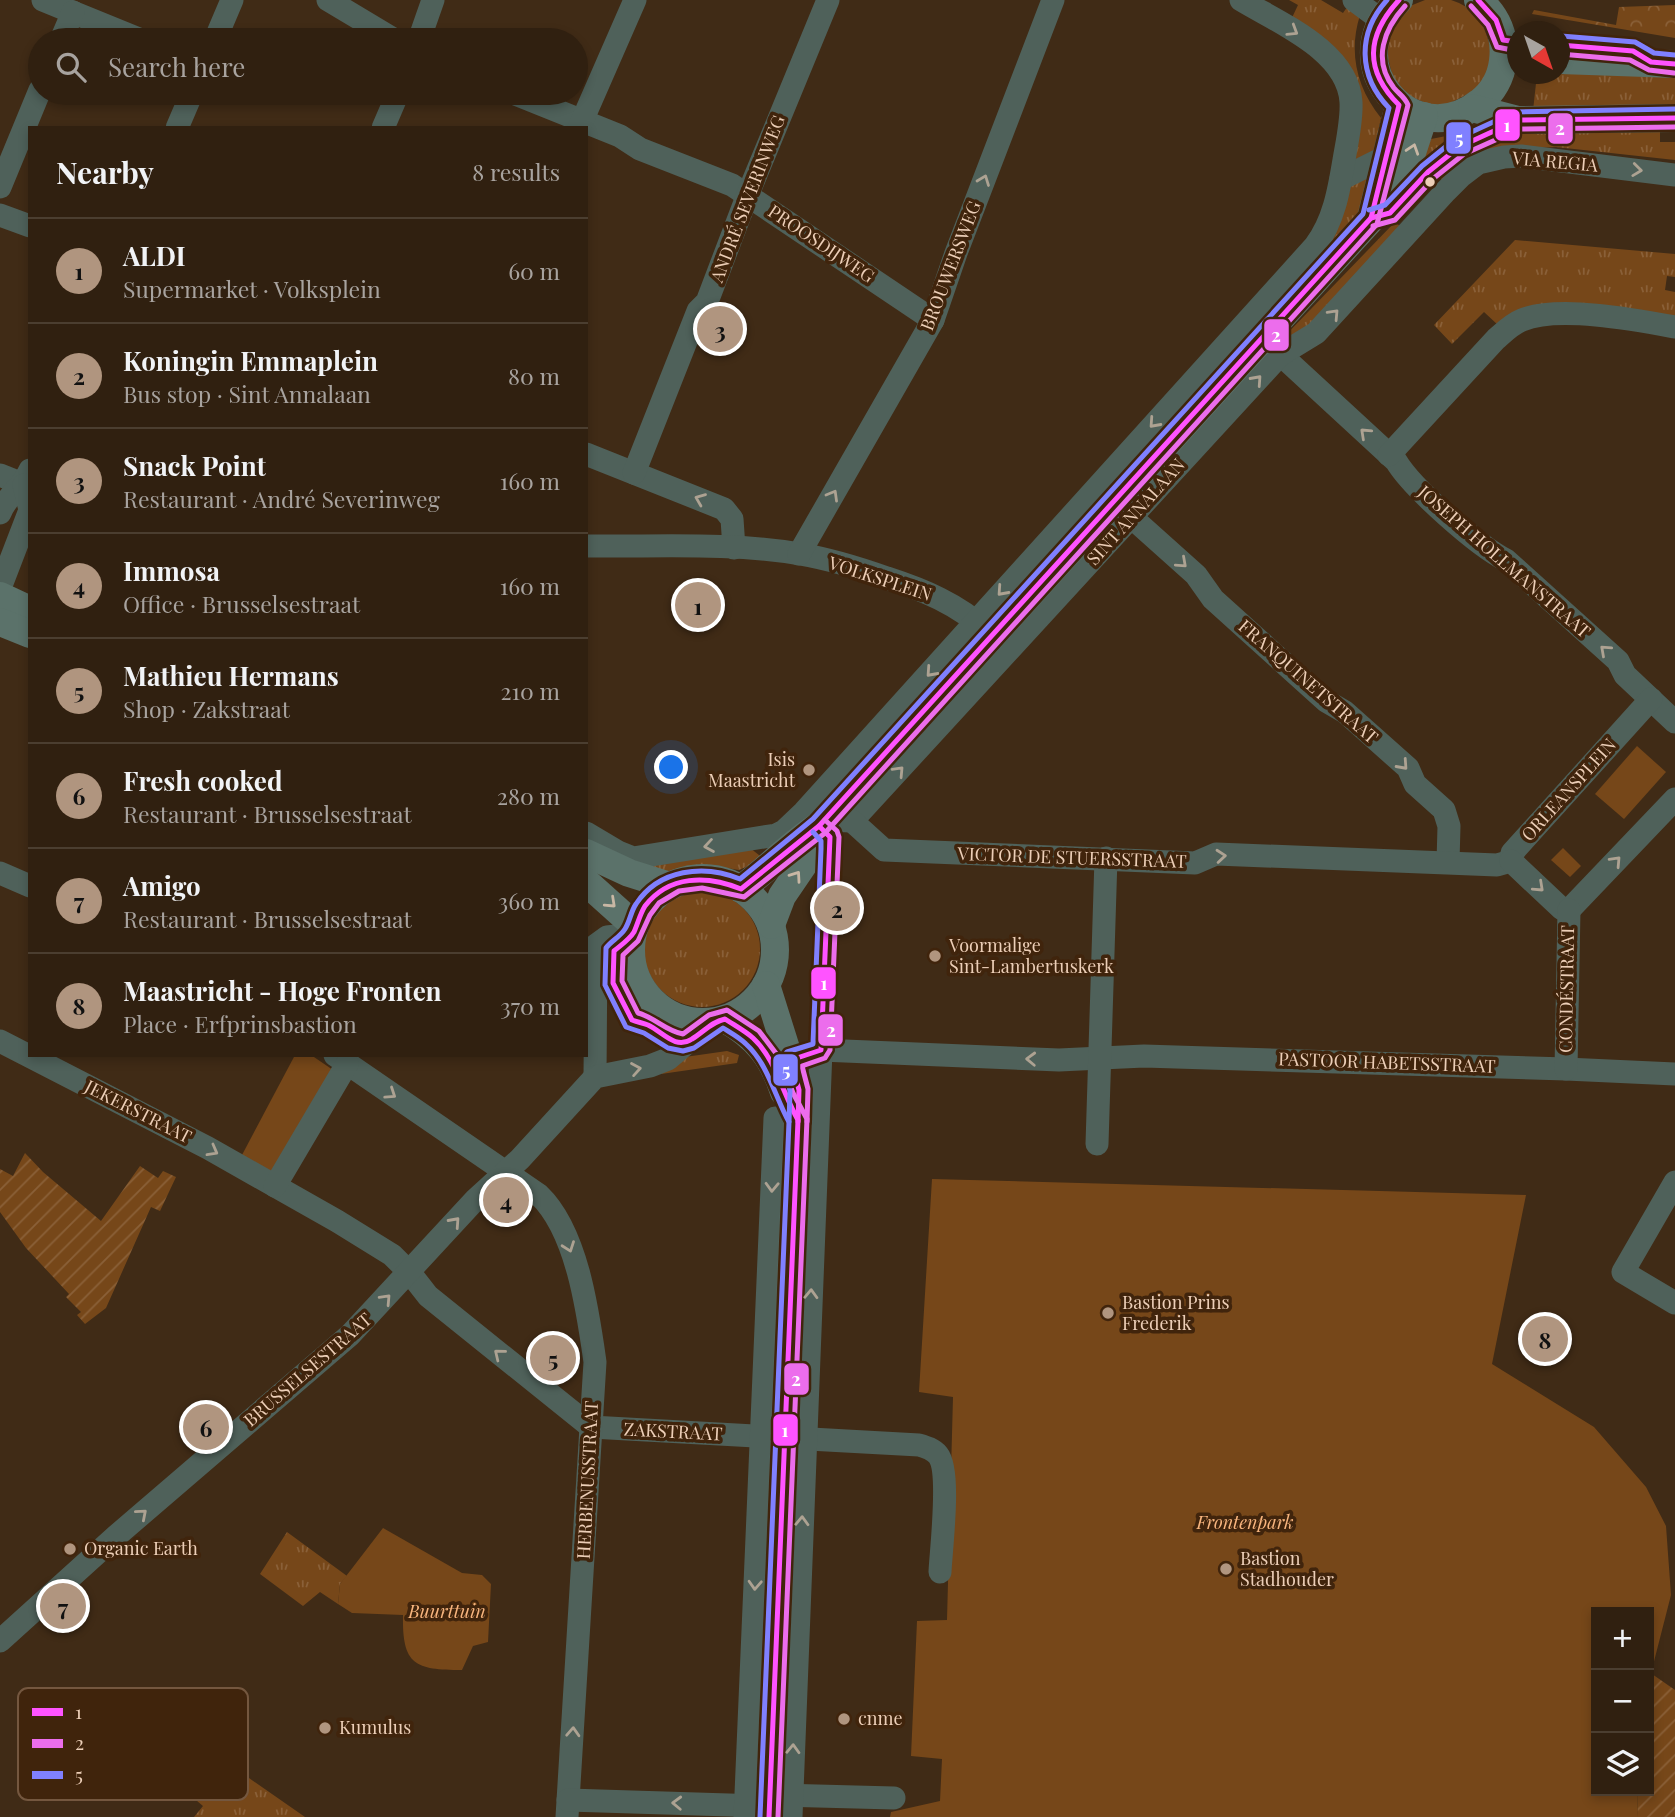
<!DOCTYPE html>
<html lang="en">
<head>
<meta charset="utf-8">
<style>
	:root { --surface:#302010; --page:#3c2d1e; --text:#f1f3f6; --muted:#a8a39f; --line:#4b3e30; --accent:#b0957f }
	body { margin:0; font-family:"Playfair Display",serif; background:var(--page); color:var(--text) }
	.controls { position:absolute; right:21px; bottom:21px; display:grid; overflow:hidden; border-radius:0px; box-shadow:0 4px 10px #0003 }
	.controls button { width:63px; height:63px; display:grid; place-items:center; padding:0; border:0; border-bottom:2px solid var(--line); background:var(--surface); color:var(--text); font:35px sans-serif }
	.compass { position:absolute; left:1507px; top:21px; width:63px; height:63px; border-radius:50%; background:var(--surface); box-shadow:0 4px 10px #0003; rotate:140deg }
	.you { position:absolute; left:672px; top:768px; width:24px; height:24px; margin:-18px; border:5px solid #fff; border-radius:50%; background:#1a73e8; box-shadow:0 0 0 10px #1a73e833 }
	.badge { display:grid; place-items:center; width:46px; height:46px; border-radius:50%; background:var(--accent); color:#111; font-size:23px; font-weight:700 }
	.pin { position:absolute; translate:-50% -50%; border:4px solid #fff; box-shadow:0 2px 7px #0006 }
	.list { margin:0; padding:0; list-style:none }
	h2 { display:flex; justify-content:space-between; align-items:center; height:91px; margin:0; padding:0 28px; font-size:30px }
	h2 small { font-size:23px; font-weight:400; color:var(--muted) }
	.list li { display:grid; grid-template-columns:46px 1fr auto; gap:21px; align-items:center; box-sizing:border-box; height:105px; padding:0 28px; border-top:2px solid var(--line) }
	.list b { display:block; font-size:26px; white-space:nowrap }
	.list p { margin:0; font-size:23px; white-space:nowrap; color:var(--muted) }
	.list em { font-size:23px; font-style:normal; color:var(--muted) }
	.icon { flex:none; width:38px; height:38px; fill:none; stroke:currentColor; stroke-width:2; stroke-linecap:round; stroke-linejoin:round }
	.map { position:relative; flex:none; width:1675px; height:1817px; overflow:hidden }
	.search { position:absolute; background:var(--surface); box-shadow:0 4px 10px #0003; left:28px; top:28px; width:560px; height:77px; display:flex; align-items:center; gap:18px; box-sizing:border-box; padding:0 24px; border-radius:38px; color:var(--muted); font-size:26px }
	.panel { position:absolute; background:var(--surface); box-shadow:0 4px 10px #0003; left:28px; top:126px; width:560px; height:931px; border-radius:0px }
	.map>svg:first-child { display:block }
</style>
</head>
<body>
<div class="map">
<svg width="1675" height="1817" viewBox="0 0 1675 1817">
	<defs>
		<pattern id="grass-tufts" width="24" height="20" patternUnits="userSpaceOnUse" patternTransform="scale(1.75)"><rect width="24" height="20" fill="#764719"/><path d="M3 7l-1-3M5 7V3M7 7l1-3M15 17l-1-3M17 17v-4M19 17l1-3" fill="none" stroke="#8a6038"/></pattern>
		<pattern id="forest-crowns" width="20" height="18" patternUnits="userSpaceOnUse" patternTransform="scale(1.75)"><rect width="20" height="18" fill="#764719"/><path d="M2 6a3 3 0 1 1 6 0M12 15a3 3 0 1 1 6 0" fill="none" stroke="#8a6038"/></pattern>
		<pattern id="garden-furrows" width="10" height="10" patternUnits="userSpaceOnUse" patternTransform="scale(1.75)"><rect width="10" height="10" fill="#764719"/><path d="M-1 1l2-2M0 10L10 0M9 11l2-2" fill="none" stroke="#8a6038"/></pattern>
	</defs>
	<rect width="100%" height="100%" fill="#402b16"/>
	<g fill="url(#grass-tufts)">
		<path d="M1289 0H1321L1343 13 1350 3 1360 15C1348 53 1357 88 1381 118L1361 210 1258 327 1321 244 1356 102 1290 22 1298 5Z"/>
		<path d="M1425 0H1451L1459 3 1470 9 1483 23 1493 56 1481 87 1439 109 1396 90 1384 42 1410 6Z"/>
		<path d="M1675 73V107L1533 111 1537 74Z"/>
		<path d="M1491 121 1501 124C1456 140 1444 149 1411 184L1431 139 1472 131Z"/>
		<path d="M1660 128V142H1675V160L1556 147 1502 150 1313 327 1286 345 1281 340 1395 222 1401 227 1443 181 1435 173C1458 152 1485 139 1515 132Z"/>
		<path d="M1515 240 1675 254V277L1667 276 1665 290 1675 292V317L1498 325 1484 312 1452 344 1434 325Z"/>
		<path d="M750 848 764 859 739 870 708 865 663 872 642 867Z"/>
		<circle cx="702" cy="949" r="58"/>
		<path d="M814 905H822L819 998 811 997Z"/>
		<path d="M727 1051 739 1055 737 1063 661 1074 685 1057Z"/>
		<path d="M287 1532 347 1576 340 1584 338 1604 320 1592 303 1606 260 1574Z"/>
		<path d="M213 1753 305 1817H194L203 1806 183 1789Z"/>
	</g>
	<path fill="url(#forest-crowns)" d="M1675 5V38L1532 14 1534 10 1616 25 1619 7Z"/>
	<g fill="#764719">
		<path d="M1637 746 1666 772 1624 819 1595 794Z"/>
		<path d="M1563 848 1581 866 1570 877 1551 860Z"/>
		<path d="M295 1055H311L336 1072 274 1173 242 1155Z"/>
		<path d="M932 1179 1526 1195 1492 1364 1594 1427 1646 1487 1666 1526 1671 1595 1649 1681V1612H1596V1791H1637L1638 1817H890L891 1812 940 1801 942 1759 911 1756 917 1621 947 1620 953 1397 919 1392Z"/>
		<path d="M383 1528 462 1573 482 1575 491 1584 488 1642 473 1646 462 1670C415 1670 402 1665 403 1615L352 1613 338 1604 340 1584Z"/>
	</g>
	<g fill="url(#garden-furrows)">
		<path d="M25 1153 43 1172 101 1221 140 1166 158 1178 163 1171 176 1177 160 1211 151 1207 106 1308 85 1324 77 1315 81 1312 66 1297 69 1294 26 1248 0 1212V1169L13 1176Z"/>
		<path d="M1652 1674 1675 1690V1817H1638L1637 1791H1649V1681Z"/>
	</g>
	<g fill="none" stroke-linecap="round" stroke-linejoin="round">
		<g stroke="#4f615a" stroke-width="23">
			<path d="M43 0 141 40"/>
			<path d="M328 0 395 40"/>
			<path d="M1354 0 1381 20"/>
			<path d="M61 40 73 12"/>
			<path d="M215 40 232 0"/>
			<path d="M419 40 433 0"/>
			<path d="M513 93 620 136 640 149 732 185 933 320"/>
			<path d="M177 128 192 93"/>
			<path d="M383 128 398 93"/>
			<path d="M579 128 635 0"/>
			<path d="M1341 179 1385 157"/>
			<path d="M0 187 40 90"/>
			<path d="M0 215 30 226"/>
			<path d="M1269 344 1396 461C1412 488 1478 546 1506 560L1618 661 1625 675 1675 722"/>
			<path d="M586 454 724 509 732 519 734 548"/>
			<path d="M1389 455 1496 339C1504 332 1512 324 1522 320 1558 305 1637 320 1675 327"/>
			<path d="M634 473 698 311 707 302 748 194 828 0"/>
			<path d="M0 475 30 487"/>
			<path d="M1120 507 1196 575 1213 599 1326 701 1345 712 1408 768 1415 784 1444 810 1449 826 1448 862"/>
			<path d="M0 513C8 493 21 490 30 470"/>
			<path d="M586 546C656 547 730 542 800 554 829 559 859 568 887 578 924 590 957 604 986 630"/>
			<path d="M799 554 933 320 956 253 1053 0"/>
			<path d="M0 588 30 510 24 485"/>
			<path d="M824 820 852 821 1280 355 1316 333 1446 191 1461 176 1478 163 1504 157 1521 156 1675 175"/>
			<path d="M852 821 884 850 1195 863 1216 854 1497 865 1511 861"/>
			<path d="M586 833 618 852 633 858 776 835 784 831 804 812 1315 246C1334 221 1339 190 1344 160 1347 142 1352 120 1351 102 1348 51 1279 23 1241 0"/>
			<path d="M1511 861 1512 853 1651 699"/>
			<path d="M1511 861 1562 909 1569 910"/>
			<path d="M0 873 30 886"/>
			<path d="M1569 910 1675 799"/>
			<path d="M0 1041 208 1148 337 1221 392 1255 410 1273 428 1296 591 1427 919 1445C926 1447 933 1449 938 1455 951 1471 941 1549 940 1572"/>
			<path d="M335 1055 539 1195C577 1231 588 1312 595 1362L567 1817"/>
			<path d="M791 1060 821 1050 1059 1060 1144 1056 1566 1069 1675 1074"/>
			<path d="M1566 1069 1569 910"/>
			<path d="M595 1077 596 945 607 937 633 934"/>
			<path d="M1097 1144 1106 858"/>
			<path d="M1675 1182 1623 1272 1675 1303"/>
			<path d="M275 1186 347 1064"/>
			<path d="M0 1641 115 1537 350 1335 475 1200 520 1159 595 1077 650 1066 668 1059 714 1020"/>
			<path d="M779 1795 894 1798"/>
			<path d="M568 1800 761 1806"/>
			<path d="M745 1817 775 1118 798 1120"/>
			<path d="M791 1817 821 1050"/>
		</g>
		<g stroke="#5b726a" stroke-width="28">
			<path d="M1399 0C1332 62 1413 156 1480 102 1493 92 1501 77 1503 61 1506 37 1497 15 1478 0"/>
			<path d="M1560 60 1675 64"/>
			<path d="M1472 108 1518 120 1675 118"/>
			<path d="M1371 218 1399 105"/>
			<path d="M0 596 30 610"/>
			<path d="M0 622 30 634"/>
			<path d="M586 853 629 873 670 886"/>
			<circle cx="703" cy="950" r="72"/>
			<path d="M586 882 635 926"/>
			<path d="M741 889C768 869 790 844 819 826L1391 197 1407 168 1424 116"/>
			<path d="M771 925 782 896 814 849 819 826"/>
			<path d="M766 985 799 1090 769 1817"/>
			<path d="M725 1019C757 1038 772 1056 784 1092"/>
		</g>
		<g stroke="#40240c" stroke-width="10">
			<g id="bus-1">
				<path d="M1478 0 1496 20 1503 40 1518 42"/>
				<path d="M1560 45 1633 51 1651 62 1675 64"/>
				<path d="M1371 218 1390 213 1428 172 1459 147 1518 120 1675 118"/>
				<path d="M798 1122 799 1090 791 1060 821 1050 830 837 819 826"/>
				<path d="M769 1817 798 1120C783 1094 775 1058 753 1038 745 1031 734 1025 725 1019 711 1022 704 1032 692 1039 675 1050 663 1032 648 1025 643 1023 637 1022 632 1020L613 983 614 951C621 945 629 940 634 932 638 923 640 914 645 906 669 875 707 875 741 889L819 826 1371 218 1399 105C1364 70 1366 36 1399 0"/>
			</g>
		</g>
		<g stroke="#40240c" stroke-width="10">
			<g id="bus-2">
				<path d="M1471 6 1488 25 1497 47 1517 51"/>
				<path d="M1560 54 1630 60 1649 70 1674 73"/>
				<path d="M1373 226 1395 220 1434 178 1464 154 1520 129 1675 127"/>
				<path d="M807 1122 808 1089 802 1066 825 1058 830 1050 839 837 837 831 825 820"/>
				<path d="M778 1817 807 1119 793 1093 778 1056 759 1031 727 1010 709 1015 683 1034C666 1031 654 1017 638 1013L622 981 623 955 638 941 650 915 659 903 679 891 702 888 744 897 825 833 1377 224 1408 105C1405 97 1399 94 1394 88 1372 60 1384 29 1405 6"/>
			</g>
		</g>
		<g stroke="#40240c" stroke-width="10">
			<g id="bus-3">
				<path d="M1561 36 1635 42 1654 53 1675 55"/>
				<path d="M1369 210 1385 205 1422 166 1454 140 1515 112 1675 109"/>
				<path d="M789 1122 790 1091 783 1058 787 1052 813 1044 821 849V841L813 832"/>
				<path d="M760 1817 789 1122C775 1097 768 1064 746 1044 740 1038 731 1033 723 1028L694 1048 683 1051 668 1048 644 1033 626 1027 605 985 606 948C611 941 620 937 625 929 630 921 631 911 636 904 659 869 704 864 740 879L813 819 1363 214 1389 108C1358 76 1357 33 1387 0"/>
			</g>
		</g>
		<use href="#bus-1" stroke="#ff53ff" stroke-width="5"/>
		<use href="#bus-2" stroke="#ec6dec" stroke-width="5"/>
		<use href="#bus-3" stroke="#8080ff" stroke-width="5"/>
	</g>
	<defs><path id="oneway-chevron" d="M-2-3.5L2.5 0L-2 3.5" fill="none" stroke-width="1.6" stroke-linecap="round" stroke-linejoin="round" transform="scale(1.75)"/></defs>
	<g stroke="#ada292">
		<use href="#oneway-chevron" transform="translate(1293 31) rotate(32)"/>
		<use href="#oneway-chevron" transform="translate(1637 170) rotate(7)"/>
		<use href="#oneway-chevron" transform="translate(984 180) rotate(-69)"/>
		<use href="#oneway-chevron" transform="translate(1334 314) rotate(-47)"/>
		<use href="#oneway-chevron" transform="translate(1257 380) rotate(-48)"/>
		<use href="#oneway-chevron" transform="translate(1154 423) rotate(132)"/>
		<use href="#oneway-chevron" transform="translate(1365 433) rotate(-137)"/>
		<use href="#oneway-chevron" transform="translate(833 495) rotate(-60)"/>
		<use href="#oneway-chevron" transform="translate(700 499) rotate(-158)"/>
		<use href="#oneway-chevron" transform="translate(1182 563) rotate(42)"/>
		<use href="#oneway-chevron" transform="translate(1002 591) rotate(132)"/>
		<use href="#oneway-chevron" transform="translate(1605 650) rotate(-138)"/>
		<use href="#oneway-chevron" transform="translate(931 672) rotate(132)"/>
		<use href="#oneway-chevron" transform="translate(1403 765) rotate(48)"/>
		<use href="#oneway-chevron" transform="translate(899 771) rotate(-47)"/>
		<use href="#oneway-chevron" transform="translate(709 846) rotate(171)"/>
		<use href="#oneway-chevron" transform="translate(1221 856) rotate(-5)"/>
		<use href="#oneway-chevron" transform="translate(1616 861) rotate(-47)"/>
		<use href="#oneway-chevron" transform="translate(1539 887) rotate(43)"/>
		<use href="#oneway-chevron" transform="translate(1031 1059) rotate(-178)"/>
		<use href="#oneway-chevron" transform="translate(636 1069) rotate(-10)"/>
		<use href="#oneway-chevron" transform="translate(391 1094) rotate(34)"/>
		<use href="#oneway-chevron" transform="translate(213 1151) rotate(29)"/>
		<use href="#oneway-chevron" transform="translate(772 1187) rotate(92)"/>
		<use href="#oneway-chevron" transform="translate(455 1222) rotate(-48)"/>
		<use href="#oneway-chevron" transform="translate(569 1247) rotate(70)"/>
		<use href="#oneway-chevron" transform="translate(811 1294) rotate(-88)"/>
		<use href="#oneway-chevron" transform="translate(386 1299) rotate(-47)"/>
		<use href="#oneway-chevron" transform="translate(499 1354) rotate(-141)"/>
		<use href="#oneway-chevron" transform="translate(142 1514) rotate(-41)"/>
		<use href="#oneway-chevron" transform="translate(802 1521) rotate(-88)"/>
		<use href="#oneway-chevron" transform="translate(755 1585) rotate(93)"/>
		<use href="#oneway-chevron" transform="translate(573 1732) rotate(-87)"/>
		<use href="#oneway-chevron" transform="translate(793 1749) rotate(-88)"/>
		<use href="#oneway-chevron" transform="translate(677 1803) rotate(-178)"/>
	</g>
	<g stroke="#c8b7a4">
		<use href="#oneway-chevron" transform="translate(1413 149) rotate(-72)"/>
		<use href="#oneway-chevron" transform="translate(796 876) rotate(-55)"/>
		<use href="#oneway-chevron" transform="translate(611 903) rotate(43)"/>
	</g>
	<circle fill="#ecceb7" stroke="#40240c" stroke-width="2.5" cx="1430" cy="182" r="6"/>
	<g fill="#b0957f" stroke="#40240c" stroke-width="2.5">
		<circle cx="809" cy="770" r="7"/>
		<circle cx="935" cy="956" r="7"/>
		<circle cx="1108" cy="1313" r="7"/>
		<circle cx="70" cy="1549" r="7"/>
		<circle cx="1226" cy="1569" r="7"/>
		<circle cx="844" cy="1719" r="7"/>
		<circle cx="325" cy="1728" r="7"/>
	</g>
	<g text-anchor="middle" stroke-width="7" stroke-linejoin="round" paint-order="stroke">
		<g font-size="18" fill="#ecceb7" stroke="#40240c">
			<text transform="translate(1555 162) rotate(5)" y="6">VIA REGIA</text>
			<text transform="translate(748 199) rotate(-69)" y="6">ANDRÉ SEVERINWEG</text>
			<text transform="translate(821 244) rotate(34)" y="6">PROOSDIJWEG</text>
			<text transform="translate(951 266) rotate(-69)" y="6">BROUWERSWEG</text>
			<text transform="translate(1136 512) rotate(-48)" y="6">SINT ANNALAAN</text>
			<text transform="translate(1504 562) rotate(41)" y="6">JOSEPH HOLLMANSTRAAT</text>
			<text transform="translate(880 579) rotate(18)" y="6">VOLKSPLEIN</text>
			<text transform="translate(1308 682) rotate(41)" y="6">FRANQUINETSTRAAT</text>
			<text transform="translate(1569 790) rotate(-48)" y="6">ORLEANSPLEIN</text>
			<text transform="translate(1072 858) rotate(2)" y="6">VICTOR DE STUERSSTRAAT</text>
			<text transform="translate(1567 989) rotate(-89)" y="6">CONDÉSTRAAT</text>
			<text transform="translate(1387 1063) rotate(2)" y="6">PASTOOR HABETSSTRAAT</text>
			<text transform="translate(138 1112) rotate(27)" y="6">JEKERSTRAAT</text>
			<text transform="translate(308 1370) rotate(-41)" y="6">BRUSSELSESTRAAT</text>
			<text transform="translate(673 1432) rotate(3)" y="6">ZAKSTRAAT</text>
			<text transform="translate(588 1480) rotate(-87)" y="6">HERBENUSSTRAAT</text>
		</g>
		<g font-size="18" fill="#ecceb7" stroke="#40240c" text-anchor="start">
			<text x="795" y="766" text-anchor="end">Isis<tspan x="795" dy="21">Maastricht</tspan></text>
			<text x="949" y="952">Voormalige<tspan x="949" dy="21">Sint-Lambertuskerk</tspan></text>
			<text x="1122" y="1309">Bastion Prins<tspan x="1122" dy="21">Frederik</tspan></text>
			<text x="84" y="1555">Organic Earth</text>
			<text x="1240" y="1565">Bastion<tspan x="1240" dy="21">Stadhouder</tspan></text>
			<text x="858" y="1725">cnme</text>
			<text x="339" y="1734">Kumulus</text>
		</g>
		<g font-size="18" font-style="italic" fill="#f8b57e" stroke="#40240c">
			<text x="1245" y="1529">Frontenpark</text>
			<text x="447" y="1618">Buurttuin</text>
		</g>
	</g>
	<rect x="18" y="1688" width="230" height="112" rx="10" fill="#40240c" stroke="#74573f" stroke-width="2"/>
	<rect x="32" y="1708" width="31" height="8" fill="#ff53ff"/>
	<rect x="32" y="1739" width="31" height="9" fill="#ec6dec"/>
	<rect x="32" y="1771" width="31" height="8" fill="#8080ff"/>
	<g font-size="19" fill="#ecceb7">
		<text x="75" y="1719">1</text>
		<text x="75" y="1750">2</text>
		<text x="75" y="1782">5</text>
	</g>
	<g stroke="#40240c" stroke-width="2.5">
		<rect x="1494" y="108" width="27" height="34" rx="7" fill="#ff53ff"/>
		<rect x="1547" y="112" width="27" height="33" rx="7" fill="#ec6dec"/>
		<rect x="1445" y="121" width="27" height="34" rx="7" fill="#8080ff"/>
		<rect x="1263" y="318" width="27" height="34" rx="7" fill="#ec6dec"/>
		<rect x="810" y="966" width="27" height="34" rx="7" fill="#ff53ff"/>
		<rect x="817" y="1013" width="27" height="34" rx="7" fill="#ec6dec"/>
		<rect x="772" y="1053" width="27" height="34" rx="7" fill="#8080ff"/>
		<rect x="783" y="1362" width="27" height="34" rx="7" fill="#ec6dec"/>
		<rect x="772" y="1413" width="27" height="34" rx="7" fill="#ff53ff"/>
	</g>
	<g font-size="19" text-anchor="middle" font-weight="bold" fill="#fff">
		<text x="1507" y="132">1</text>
		<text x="1560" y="135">2</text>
		<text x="1459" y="145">5</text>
		<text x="1276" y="342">2</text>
		<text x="824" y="990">1</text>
		<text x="831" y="1037">2</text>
		<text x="786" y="1077">5</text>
		<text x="796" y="1386">2</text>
		<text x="785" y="1437">1</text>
	</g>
</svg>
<div class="controls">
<button>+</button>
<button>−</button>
<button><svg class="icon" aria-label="layers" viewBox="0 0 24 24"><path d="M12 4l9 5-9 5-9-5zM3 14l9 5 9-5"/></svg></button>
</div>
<svg class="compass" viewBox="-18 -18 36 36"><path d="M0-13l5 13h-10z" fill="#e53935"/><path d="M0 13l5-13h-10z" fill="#a8a39f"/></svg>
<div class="you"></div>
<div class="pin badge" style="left:698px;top:605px">1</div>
<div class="pin badge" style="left:837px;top:908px">2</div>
<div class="pin badge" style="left:720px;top:329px">3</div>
<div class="pin badge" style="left:506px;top:1200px">4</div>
<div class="pin badge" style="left:553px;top:1358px">5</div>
<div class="pin badge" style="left:206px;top:1427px">6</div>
<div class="pin badge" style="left:63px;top:1606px">7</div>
<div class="pin badge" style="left:1545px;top:1339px">8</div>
<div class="search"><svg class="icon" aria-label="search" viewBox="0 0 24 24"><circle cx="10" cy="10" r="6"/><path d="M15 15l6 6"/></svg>Search here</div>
<section class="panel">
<h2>Nearby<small>8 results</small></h2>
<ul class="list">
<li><span class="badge">1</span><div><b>ALDI</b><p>Supermarket · Volksplein</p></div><em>60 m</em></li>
<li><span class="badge">2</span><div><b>Koningin Emmaplein</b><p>Bus stop · Sint Annalaan</p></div><em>80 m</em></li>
<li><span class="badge">3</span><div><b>Snack Point</b><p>Restaurant · André Severinweg</p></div><em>160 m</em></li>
<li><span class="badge">4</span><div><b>Immosa</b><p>Office · Brusselsestraat</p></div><em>160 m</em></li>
<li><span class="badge">5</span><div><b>Mathieu Hermans</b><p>Shop · Zakstraat</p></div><em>210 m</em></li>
<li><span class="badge">6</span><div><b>Fresh cooked</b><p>Restaurant · Brusselsestraat</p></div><em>280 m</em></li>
<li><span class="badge">7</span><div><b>Amigo</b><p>Restaurant · Brusselsestraat</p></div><em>360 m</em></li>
<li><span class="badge">8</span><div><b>Maastricht - Hoge Fronten</b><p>Place · Erfprinsbastion</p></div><em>370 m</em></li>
</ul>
</section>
</div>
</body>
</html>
